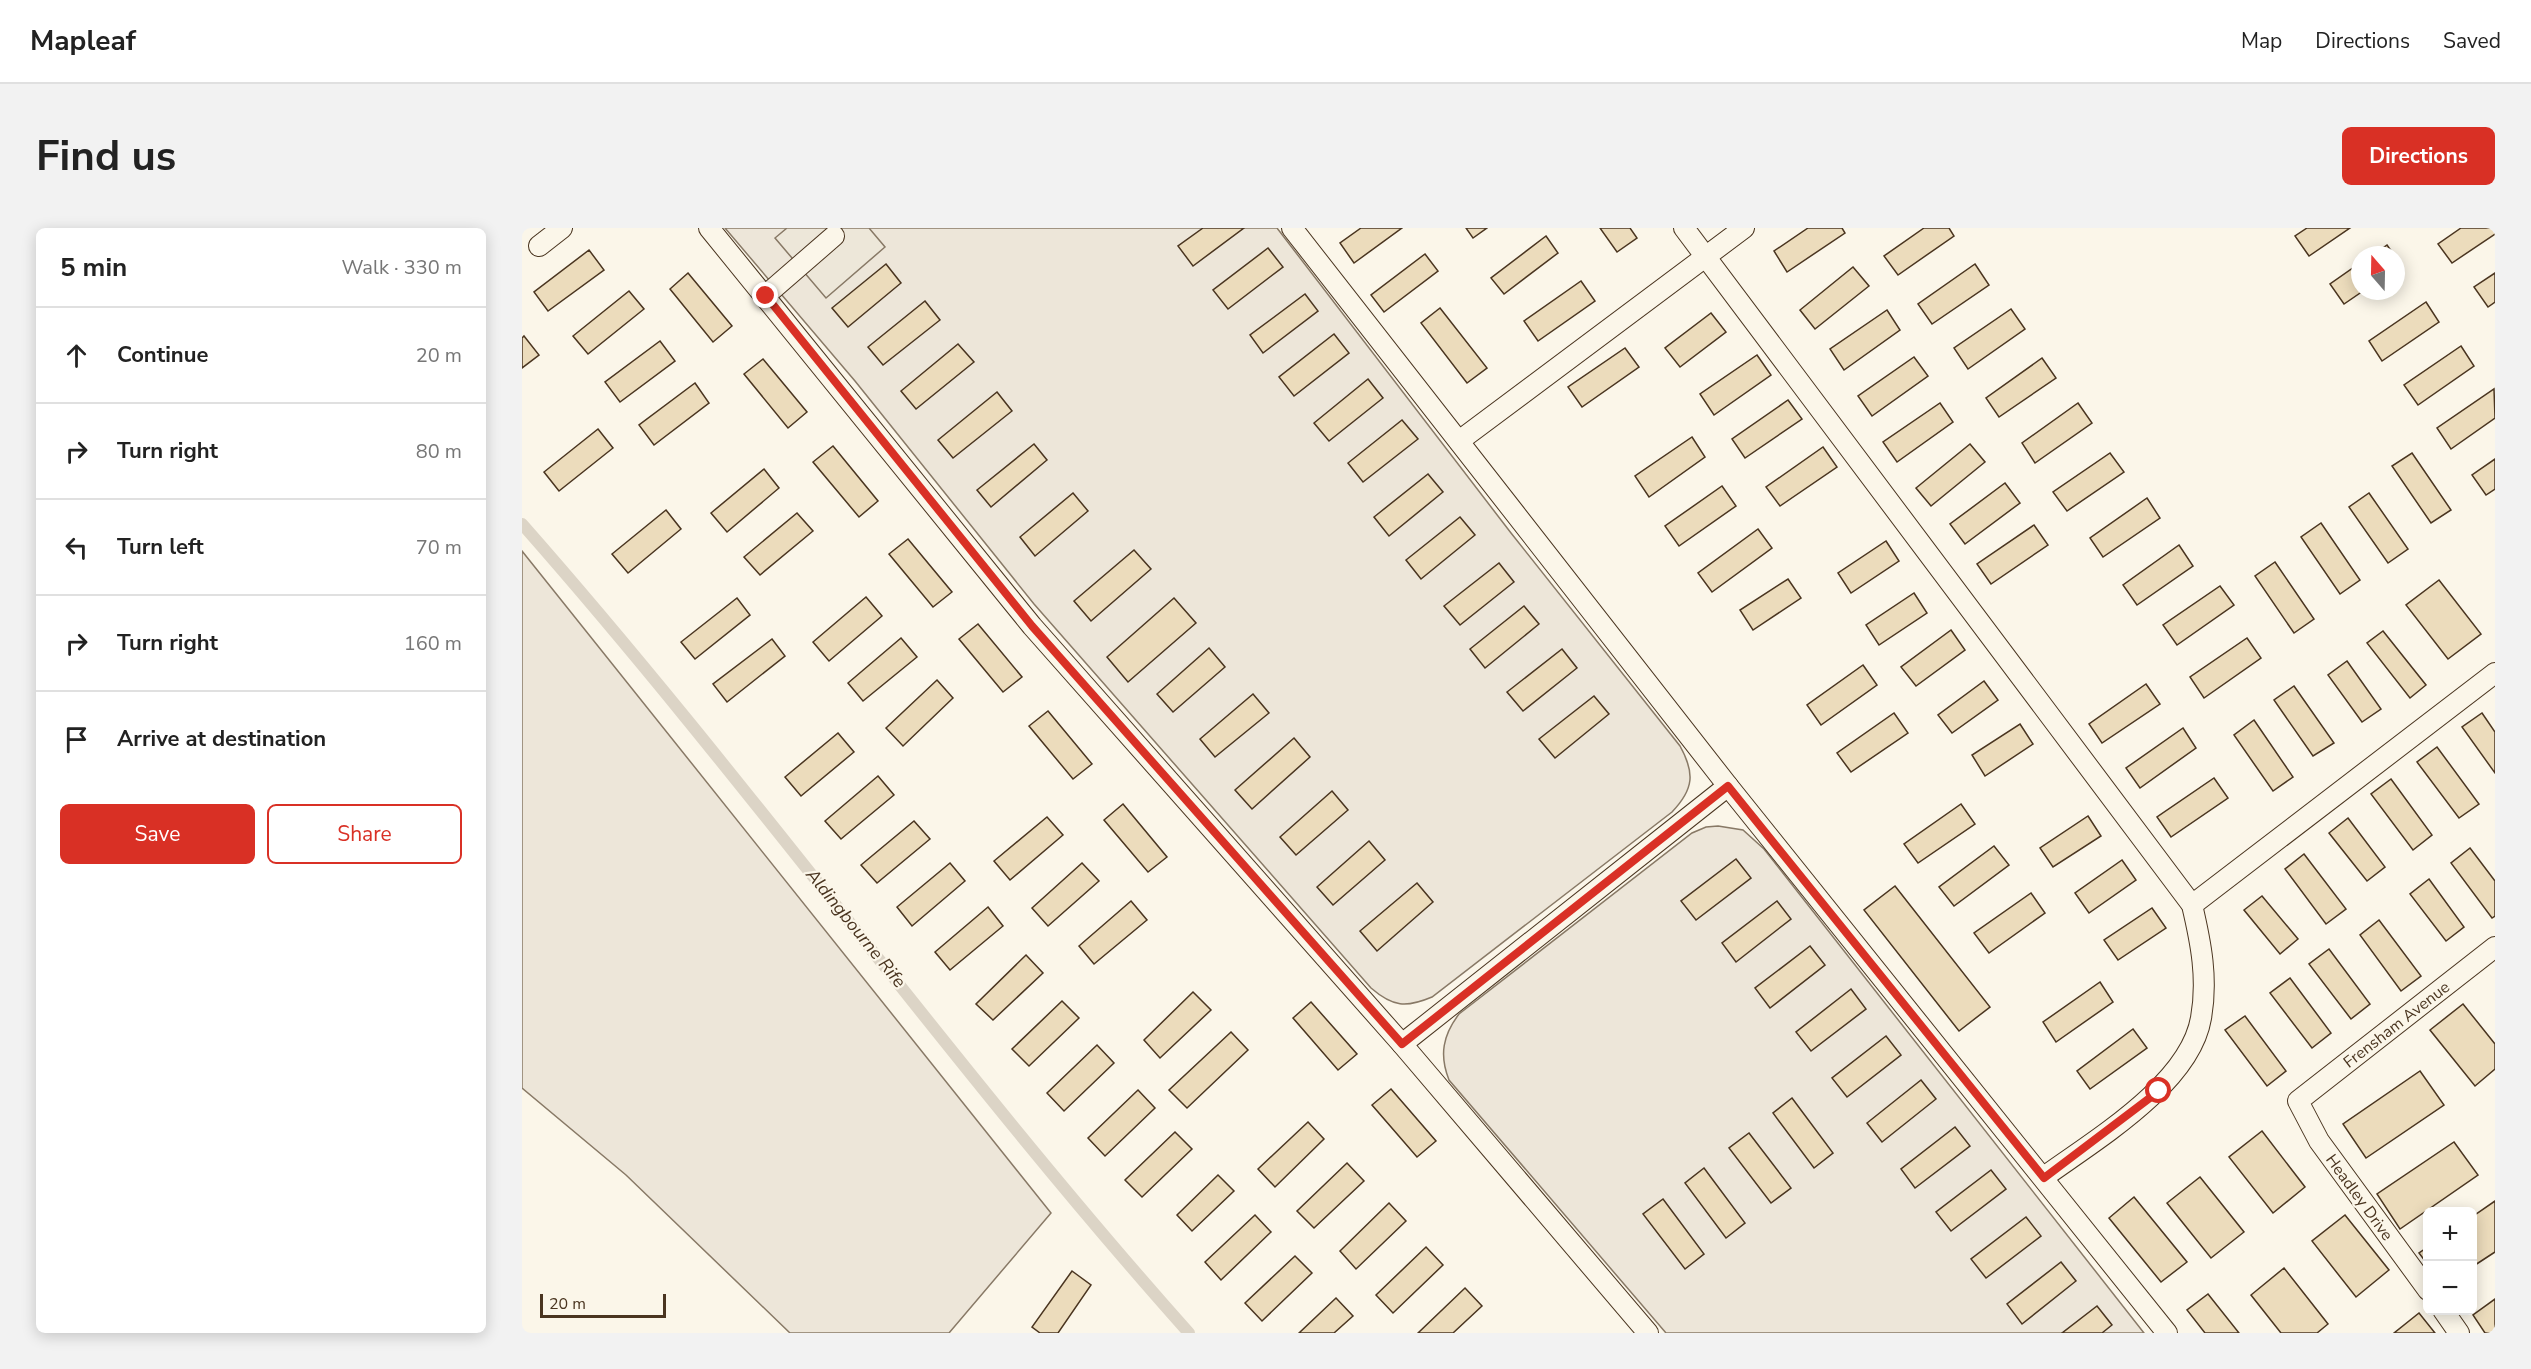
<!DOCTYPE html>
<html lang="en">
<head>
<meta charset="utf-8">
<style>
	:root { --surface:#fff; --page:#f2f2f2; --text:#222; --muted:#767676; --line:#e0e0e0; --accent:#d93025 }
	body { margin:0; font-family:"Nunito Sans",sans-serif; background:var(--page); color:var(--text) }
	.controls { position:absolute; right:18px; bottom:18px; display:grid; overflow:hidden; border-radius:9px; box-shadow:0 3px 15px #0003 }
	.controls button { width:54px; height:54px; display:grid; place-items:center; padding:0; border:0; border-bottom:2px solid var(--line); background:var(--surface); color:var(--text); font:30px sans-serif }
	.compass { position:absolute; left:1829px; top:18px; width:54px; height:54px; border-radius:50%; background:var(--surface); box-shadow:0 3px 15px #0003; rotate:340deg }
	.scale { position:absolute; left:18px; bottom:15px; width:126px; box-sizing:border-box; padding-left:6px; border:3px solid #4a3520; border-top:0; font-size:16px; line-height:21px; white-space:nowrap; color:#4a3520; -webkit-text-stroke:4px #fbf6e9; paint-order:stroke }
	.stop { position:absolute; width:18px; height:18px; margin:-14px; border:4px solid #d93025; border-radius:50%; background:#fff }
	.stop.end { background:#d93025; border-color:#fff; box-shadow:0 2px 6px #0008 }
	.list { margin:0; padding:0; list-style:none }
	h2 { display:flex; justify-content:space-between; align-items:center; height:78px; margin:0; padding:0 24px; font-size:26px }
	h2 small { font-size:20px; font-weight:400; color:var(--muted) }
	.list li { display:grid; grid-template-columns:39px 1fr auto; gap:18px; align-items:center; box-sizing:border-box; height:96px; padding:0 24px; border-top:2px solid var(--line) }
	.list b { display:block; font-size:22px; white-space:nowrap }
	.list em { font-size:20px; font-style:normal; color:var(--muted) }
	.actions { display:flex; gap:12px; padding:18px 24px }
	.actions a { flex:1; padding:14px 0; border:2px solid var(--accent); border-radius:9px; text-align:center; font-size:21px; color:var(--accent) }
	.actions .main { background:var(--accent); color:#fff }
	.icon { flex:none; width:33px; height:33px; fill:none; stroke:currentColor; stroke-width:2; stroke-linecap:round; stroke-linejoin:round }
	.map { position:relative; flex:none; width:1973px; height:1105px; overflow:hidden; border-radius:9px }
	header { display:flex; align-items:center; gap:36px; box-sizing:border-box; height:84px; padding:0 30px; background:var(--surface); border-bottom:2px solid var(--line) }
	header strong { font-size:28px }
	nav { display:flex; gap:33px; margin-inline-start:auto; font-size:21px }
	.intro { display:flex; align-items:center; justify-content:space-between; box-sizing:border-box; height:144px; padding:0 36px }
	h1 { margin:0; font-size:42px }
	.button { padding:15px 27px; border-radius:9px; background:var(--accent); color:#fff; font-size:21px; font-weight:700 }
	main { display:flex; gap:36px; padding:0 36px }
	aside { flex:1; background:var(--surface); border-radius:9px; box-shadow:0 3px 15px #0003 }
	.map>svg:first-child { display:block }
</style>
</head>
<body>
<header>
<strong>Mapleaf</strong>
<nav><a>Map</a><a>Directions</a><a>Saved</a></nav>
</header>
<div class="intro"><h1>Find us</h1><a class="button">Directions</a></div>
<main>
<aside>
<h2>5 min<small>Walk · 330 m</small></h2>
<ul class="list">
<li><svg class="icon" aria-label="ahead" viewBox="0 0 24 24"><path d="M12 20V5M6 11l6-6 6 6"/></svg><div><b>Continue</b></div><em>20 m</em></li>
<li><svg class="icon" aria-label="right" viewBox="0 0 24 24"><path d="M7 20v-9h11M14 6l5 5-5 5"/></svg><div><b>Turn right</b></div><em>80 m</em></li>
<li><svg class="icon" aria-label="left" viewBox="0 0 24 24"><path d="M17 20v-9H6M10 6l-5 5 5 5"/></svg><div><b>Turn left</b></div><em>70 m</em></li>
<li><svg class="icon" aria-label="right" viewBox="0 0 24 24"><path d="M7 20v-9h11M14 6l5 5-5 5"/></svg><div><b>Turn right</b></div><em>160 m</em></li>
<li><svg class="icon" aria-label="arrive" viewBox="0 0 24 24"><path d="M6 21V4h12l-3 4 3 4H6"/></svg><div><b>Arrive at destination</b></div></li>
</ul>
<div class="actions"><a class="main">Save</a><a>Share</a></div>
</aside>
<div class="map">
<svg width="1973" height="1105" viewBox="0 0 1973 1105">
	<rect width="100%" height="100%" fill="#fbf6e9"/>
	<g fill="#ede6d9" stroke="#887966" stroke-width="1.5">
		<path d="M203 0H755L989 305 1158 518C1173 545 1172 561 1150 584L910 769C884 780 871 779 849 760L512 376 333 153Z"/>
		<path d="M0 323 529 985 427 1105H268L104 947 0 860Z"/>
		<path d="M1196 598 1221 602 1242 621 1622 1105H1144L927 852C917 827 921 807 937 786L1170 605 1184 599Z"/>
	</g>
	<path fill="#ede7d9" stroke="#887966" stroke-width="1.5" d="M265 0H347L363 19 304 70 253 10Z"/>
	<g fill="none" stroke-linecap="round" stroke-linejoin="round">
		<path stroke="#dcd4c6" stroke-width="12" d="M0 296C231 558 434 844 667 1105"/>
	</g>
	<g fill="#ecdcbc" stroke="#4a3520" stroke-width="1.5">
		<path d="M681 0H722L671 38 656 18Z"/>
		<path d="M839 0H880L832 35 818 15Z"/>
		<path d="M944 0H965L951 10Z"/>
		<path d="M1078 0H1108L1115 10 1095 24Z"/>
		<path d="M1286 0H1320L1323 5 1265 44 1252 23Z"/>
		<path d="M1402 0H1427L1432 8 1376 47 1362 28Z"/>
		<path d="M1785 0H1828L1787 28 1773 8Z"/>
		<path d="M1939 0H1973V6L1930 35 1916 16Z"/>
		<path d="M1024 8 1036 25 982 66 969 50Z"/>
		<path d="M1865 17 1872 27H1851Z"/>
		<path d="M746 20 761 39 706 81 691 62Z"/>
		<path d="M67 22 82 42 26 83 12 64Z"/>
		<path d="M903 26 916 43 862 84 849 67Z"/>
		<path d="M1838 35V63H1841L1822 76 1808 56Z"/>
		<path d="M364 36 379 55 326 99 310 80Z"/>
		<path d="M1453 36 1467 57 1410 96 1396 76Z"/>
		<path d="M1331 39 1347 58 1293 101 1278 82Z"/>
		<path d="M166 45 210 98 191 114 148 61Z"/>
		<path d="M1973 45V74L1966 79 1952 59Z"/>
		<path d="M1059 53 1073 73 1016 113 1002 93Z"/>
		<path d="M107 63 122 81 66 126 51 108Z"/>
		<path d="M783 66 796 83 741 125 728 107Z"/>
		<path d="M403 73 418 92 361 137 346 119Z"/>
		<path d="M1904 74 1917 94 1860 133 1847 113Z"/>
		<path d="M918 80 965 140 945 155 899 95Z"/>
		<path d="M1489 81 1503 101 1446 141 1432 120Z"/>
		<path d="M1365 82 1378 102 1322 142 1308 121Z"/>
		<path d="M1189 85 1204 104 1158 139 1143 120Z"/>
		<path d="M812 106 827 125 772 168 757 149Z"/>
		<path d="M2 108 17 127 0 140V110Z"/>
		<path d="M138 113 153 133 98 174 83 154Z"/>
		<path d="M436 116 452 134 394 181 379 163Z"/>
		<path d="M1939 118 1952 138 1896 177 1882 157Z"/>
		<path d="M1103 120 1117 139 1060 179 1046 159Z"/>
		<path d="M1235 127 1249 147 1192 187 1178 166Z"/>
		<path d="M1392 129 1406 148 1350 188 1336 168Z"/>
		<path d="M1520 130 1534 150 1477 189 1464 170Z"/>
		<path d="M241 131 285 184 266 200 222 146Z"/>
		<path d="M846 151 861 170 807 213 792 195Z"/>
		<path d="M173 155 187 175 132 217 117 197Z"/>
		<path d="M1972 161 1973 190 1929 221 1915 200Z"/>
		<path d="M475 164 490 183 431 230 416 212Z"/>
		<path d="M1266 172 1280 191 1223 230 1210 211Z"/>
		<path d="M1418 175 1431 194 1375 234 1361 214Z"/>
		<path d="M1556 175 1570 195 1513 235 1500 215Z"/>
		<path d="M880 192 896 211 841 254 826 235Z"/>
		<path d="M76 201 91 220 37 263 22 244Z"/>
		<path d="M1170 209 1183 229 1127 269 1113 248Z"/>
		<path d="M512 216 525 232 469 279 455 262Z"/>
		<path d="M1448 216 1463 234 1409 278 1394 260Z"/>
		<path d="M311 218 356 273 337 289 291 234Z"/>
		<path d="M1301 219 1315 239 1258 278 1244 259Z"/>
		<path d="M1588 225 1602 244 1545 283 1531 264Z"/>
		<path d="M1890 225 1929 282 1909 295 1870 238Z"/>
		<path d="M1973 231V261L1964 267 1950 247Z"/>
		<path d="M242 241 257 260 205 304 189 285Z"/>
		<path d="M906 246 921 264 867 308 852 289Z"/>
		<path d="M1483 255 1498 275 1443 316 1428 296Z"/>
		<path d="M1200 258 1214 278 1157 318 1143 298Z"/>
		<path d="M551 265 566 283 513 328 498 309Z"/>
		<path d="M1847 265 1886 321 1866 335 1827 279Z"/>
		<path d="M1625 270 1638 290 1581 329 1568 310Z"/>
		<path d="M144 282 159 301 106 345 90 326Z"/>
		<path d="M275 285 291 303 238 347 222 329Z"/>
		<path d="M938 289 953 307 899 351 884 332Z"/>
		<path d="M1799 295 1838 352 1818 366 1779 309Z"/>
		<path d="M1512 297 1526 317 1469 356 1455 336Z"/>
		<path d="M1236 301 1250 320 1190 364 1176 345Z"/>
		<path d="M386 311 430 364 411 379 367 326Z"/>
		<path d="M1364 313 1377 333 1329 365 1316 345Z"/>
		<path d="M1657 317 1671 338 1615 377 1601 357Z"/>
		<path d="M612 322 629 341 569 393 552 373Z"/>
		<path d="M1753 334 1792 391 1772 405 1733 348Z"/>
		<path d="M977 335 992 354 938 397 922 378Z"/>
		<path d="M1266 351 1279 370 1231 402 1218 382Z"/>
		<path d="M1917 352 1959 406 1926 431 1884 377Z"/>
		<path d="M1698 358 1712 377 1655 417 1641 397Z"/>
		<path d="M1392 365 1405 385 1357 417 1344 397Z"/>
		<path d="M344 369 360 388 307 433 291 414Z"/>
		<path d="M215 370 228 387 173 431 159 414Z"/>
		<path d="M652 370 674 395 606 454 585 429Z"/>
		<path d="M1002 378 1017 396 963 440 948 421Z"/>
		<path d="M456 396 500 449 481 464 437 411Z"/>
		<path d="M1429 402 1443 422 1394 458 1379 439Z"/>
		<path d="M1861 403 1904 457 1888 470 1845 415Z"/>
		<path d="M379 410 395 429 341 473 326 455Z"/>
		<path d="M1725 410 1739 430 1682 470 1668 449Z"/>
		<path d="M250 411 263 428 205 474 191 456Z"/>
		<path d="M687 420 703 439 651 484 635 466Z"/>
		<path d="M1040 421 1055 440 1001 483 985 464Z"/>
		<path d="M1825 433 1859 481 1840 494 1806 447Z"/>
		<path d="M1341 437 1355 457 1299 497 1285 477Z"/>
		<path d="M415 452 431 470 381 518 364 500Z"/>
		<path d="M1462 453 1476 472 1430 505 1416 487Z"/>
		<path d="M1624 456 1638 476 1580 515 1567 496Z"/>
		<path d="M1772 458 1812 515 1791 528 1752 472Z"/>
		<path d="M731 466 747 485 693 529 678 511Z"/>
		<path d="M1072 468 1087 486 1033 530 1017 511Z"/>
		<path d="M526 483 570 536 551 551 507 498Z"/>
		<path d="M1372 485 1386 505 1329 544 1315 525Z"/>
		<path d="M1960 485 1973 504V545L1940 499Z"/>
		<path d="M1732 492 1771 549 1751 563 1712 507Z"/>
		<path d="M1498 496 1511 516 1463 548 1450 527Z"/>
		<path d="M1661 500 1674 520 1618 560 1604 540Z"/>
		<path d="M316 505 332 524 279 568 263 549Z"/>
		<path d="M772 510 788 529 730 581 713 562Z"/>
		<path d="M1915 519 1957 576 1937 590 1895 534Z"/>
		<path d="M356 548 372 567 319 611 303 593Z"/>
		<path d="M1692 550 1706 570 1649 609 1635 589Z"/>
		<path d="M1869 551 1910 607 1891 622 1849 566Z"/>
		<path d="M810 563 826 582 774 627 758 609Z"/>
		<path d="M601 576 645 629 626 644 582 592Z"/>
		<path d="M1439 576 1453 596 1396 635 1382 616Z"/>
		<path d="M1566 588 1579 608 1531 639 1518 620Z"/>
		<path d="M525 589 541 607 488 652 472 633Z"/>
		<path d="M1826 590 1863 639 1845 653 1807 605Z"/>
		<path d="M392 593 408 611 355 655 339 637Z"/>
		<path d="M847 613 863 632 811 677 795 659Z"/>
		<path d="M1472 618 1487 637 1432 678 1417 659Z"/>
		<path d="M1948 620 1973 653V688L1970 690 1929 635Z"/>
		<path d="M1782 626 1824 681 1804 696 1763 641Z"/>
		<path d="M1214 631 1229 650 1174 692 1159 673Z"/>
		<path d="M1600 632 1614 652 1567 685 1553 665Z"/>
		<path d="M428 635 443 653 390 698 375 679Z"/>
		<path d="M560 635 577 653 526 698 510 680Z"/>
		<path d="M1907 651 1942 699 1924 713 1888 666Z"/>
		<path d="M895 655 911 674 855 723 838 703Z"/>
		<path d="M1373 658 1468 779 1437 803 1342 682Z"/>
		<path d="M1509 665 1523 685 1467 725 1452 705Z"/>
		<path d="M1740 668 1776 711 1758 726 1722 682Z"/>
		<path d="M609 673 625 692 572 736 557 718Z"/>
		<path d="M1255 673 1269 691 1214 734 1200 715Z"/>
		<path d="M466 679 481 698 428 742 413 724Z"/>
		<path d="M1630 680 1644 700 1596 732 1582 712Z"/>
		<path d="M1857 692 1899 748 1879 763 1838 707Z"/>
		<path d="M1288 718 1303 737 1248 780 1233 760Z"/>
		<path d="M1807 721 1848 776 1829 791 1787 736Z"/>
		<path d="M504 727 521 745 471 792 454 776Z"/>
		<path d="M1768 750 1809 805 1790 820 1748 765Z"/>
		<path d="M1578 754 1591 774 1534 814 1521 794Z"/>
		<path d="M1329 761 1344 781 1289 823 1274 804Z"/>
		<path d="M671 764 689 782 638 830 622 812Z"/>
		<path d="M540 773 557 790 507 838 490 821Z"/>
		<path d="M789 774 835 826 816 842 771 790Z"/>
		<path d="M1941 776 1973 816V841L1953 858 1908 802Z"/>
		<path d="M1723 788 1764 843 1745 858 1703 802Z"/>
		<path d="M1611 801 1625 820 1568 861 1555 843Z"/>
		<path d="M709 804 726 822 665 880 647 862Z"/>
		<path d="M1364 808 1379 827 1325 869 1310 850Z"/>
		<path d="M575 817 592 835 542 883 525 865Z"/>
		<path d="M1898 843 1922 877 1844 930 1821 896Z"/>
		<path d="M1399 852 1414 871 1360 914 1345 895Z"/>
		<path d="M869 861 914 913 895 929 850 877Z"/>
		<path d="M616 862 633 880 583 928 566 910Z"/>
		<path d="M1270 870 1311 925 1292 940 1251 885Z"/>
		<path d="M786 894 802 911 753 959 736 941Z"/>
		<path d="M1433 899 1448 918 1393 960 1379 941Z"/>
		<path d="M1740 903 1783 959 1751 985 1707 929Z"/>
		<path d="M653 904 670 921 620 969 603 952Z"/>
		<path d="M1227 905 1269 960 1249 975 1207 920Z"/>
		<path d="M1932 914 1956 947 1878 1001 1855 966Z"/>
		<path d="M825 935 842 953 792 1000 775 983Z"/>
		<path d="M1182 940 1223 995 1204 1010 1163 955Z"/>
		<path d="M1469 942 1484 961 1429 1003 1414 984Z"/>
		<path d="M696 947 712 963 670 1003 655 987Z"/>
		<path d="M1678 949 1722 1004 1689 1030 1645 975Z"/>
		<path d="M1612 969 1665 1034 1639 1054 1587 990Z"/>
		<path d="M1141 971 1182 1026 1163 1041 1121 986Z"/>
		<path d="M1973 973V1024L1950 1039V989Z"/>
		<path d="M867 975 884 993 834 1041 818 1023Z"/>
		<path d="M733 987 749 1004 699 1052 683 1034Z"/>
		<path d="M1823 987 1867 1042 1834 1069 1790 1013Z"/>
		<path d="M1504 989 1519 1008 1464 1050 1449 1031Z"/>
		<path d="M904 1019 921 1037 871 1085 854 1067Z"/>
		<path d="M1906 1019V1037L1897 1025Z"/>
		<path d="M773 1028 790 1045 740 1093 723 1075Z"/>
		<path d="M1539 1034 1554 1053 1500 1096 1485 1076Z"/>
		<path d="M1762 1040 1806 1096 1795 1105H1759L1729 1067Z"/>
		<path d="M550 1043 569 1057 536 1105H518L510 1099Z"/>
		<path d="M943 1060 960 1078 931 1105H896Z"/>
		<path d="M1686 1066 1717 1105H1683L1665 1082Z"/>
		<path d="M814 1070 831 1088 812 1105H777Z"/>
		<path d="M1973 1071V1105H1963L1951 1087Z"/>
		<path d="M1575 1078 1590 1097 1580 1105H1540Z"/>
		<path d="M1897 1085 1913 1105H1872Z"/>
	</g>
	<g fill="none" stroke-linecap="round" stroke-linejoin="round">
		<g stroke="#4a3520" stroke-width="22">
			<g id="lane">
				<path d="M187 0 510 398 880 816 1126 1105"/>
				<path d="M770 0 1206 558 1645 1105"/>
				<path d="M1162 0 1670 677C1679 715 1686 751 1679 790 1668 856 1573 912 1522 949"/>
				<path d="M17 18 40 0"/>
				<path d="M244 67 312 8"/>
				<path d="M937 213 1222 0"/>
				<path d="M1670 677 1973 445"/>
				<path d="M880 816 1206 558"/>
				<path d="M1906 1062 1797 913 1776 873 1973 719"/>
				<path d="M1921 1082 1937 1105"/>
			</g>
		</g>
		<use href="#lane" stroke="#fbf6e9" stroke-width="20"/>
	</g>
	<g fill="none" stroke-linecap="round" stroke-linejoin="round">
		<path stroke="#d93025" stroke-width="8" d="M244 68 510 398 880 816 1206 558 1522 950 1637 863"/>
	</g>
	<g text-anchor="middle" stroke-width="4.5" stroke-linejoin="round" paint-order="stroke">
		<g font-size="16" fill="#4a3520" stroke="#fbf6e9">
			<text transform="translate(1874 796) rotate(-38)" y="6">Frensham Avenue</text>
			<text transform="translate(1838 969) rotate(54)" y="6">Headley Drive</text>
		</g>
		<g font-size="18" font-style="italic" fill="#4a3520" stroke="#fbf6e9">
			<text transform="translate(334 700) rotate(51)" y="6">Aldingbourne Rife</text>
		</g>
	</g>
</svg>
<div class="controls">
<button>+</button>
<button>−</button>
</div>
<svg class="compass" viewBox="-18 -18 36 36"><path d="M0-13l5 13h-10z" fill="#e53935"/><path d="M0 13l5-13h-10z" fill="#767676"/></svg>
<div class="scale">20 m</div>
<div class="stop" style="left:1637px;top:863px"></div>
<div class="stop end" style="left:244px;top:68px"></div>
</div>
</main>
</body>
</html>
